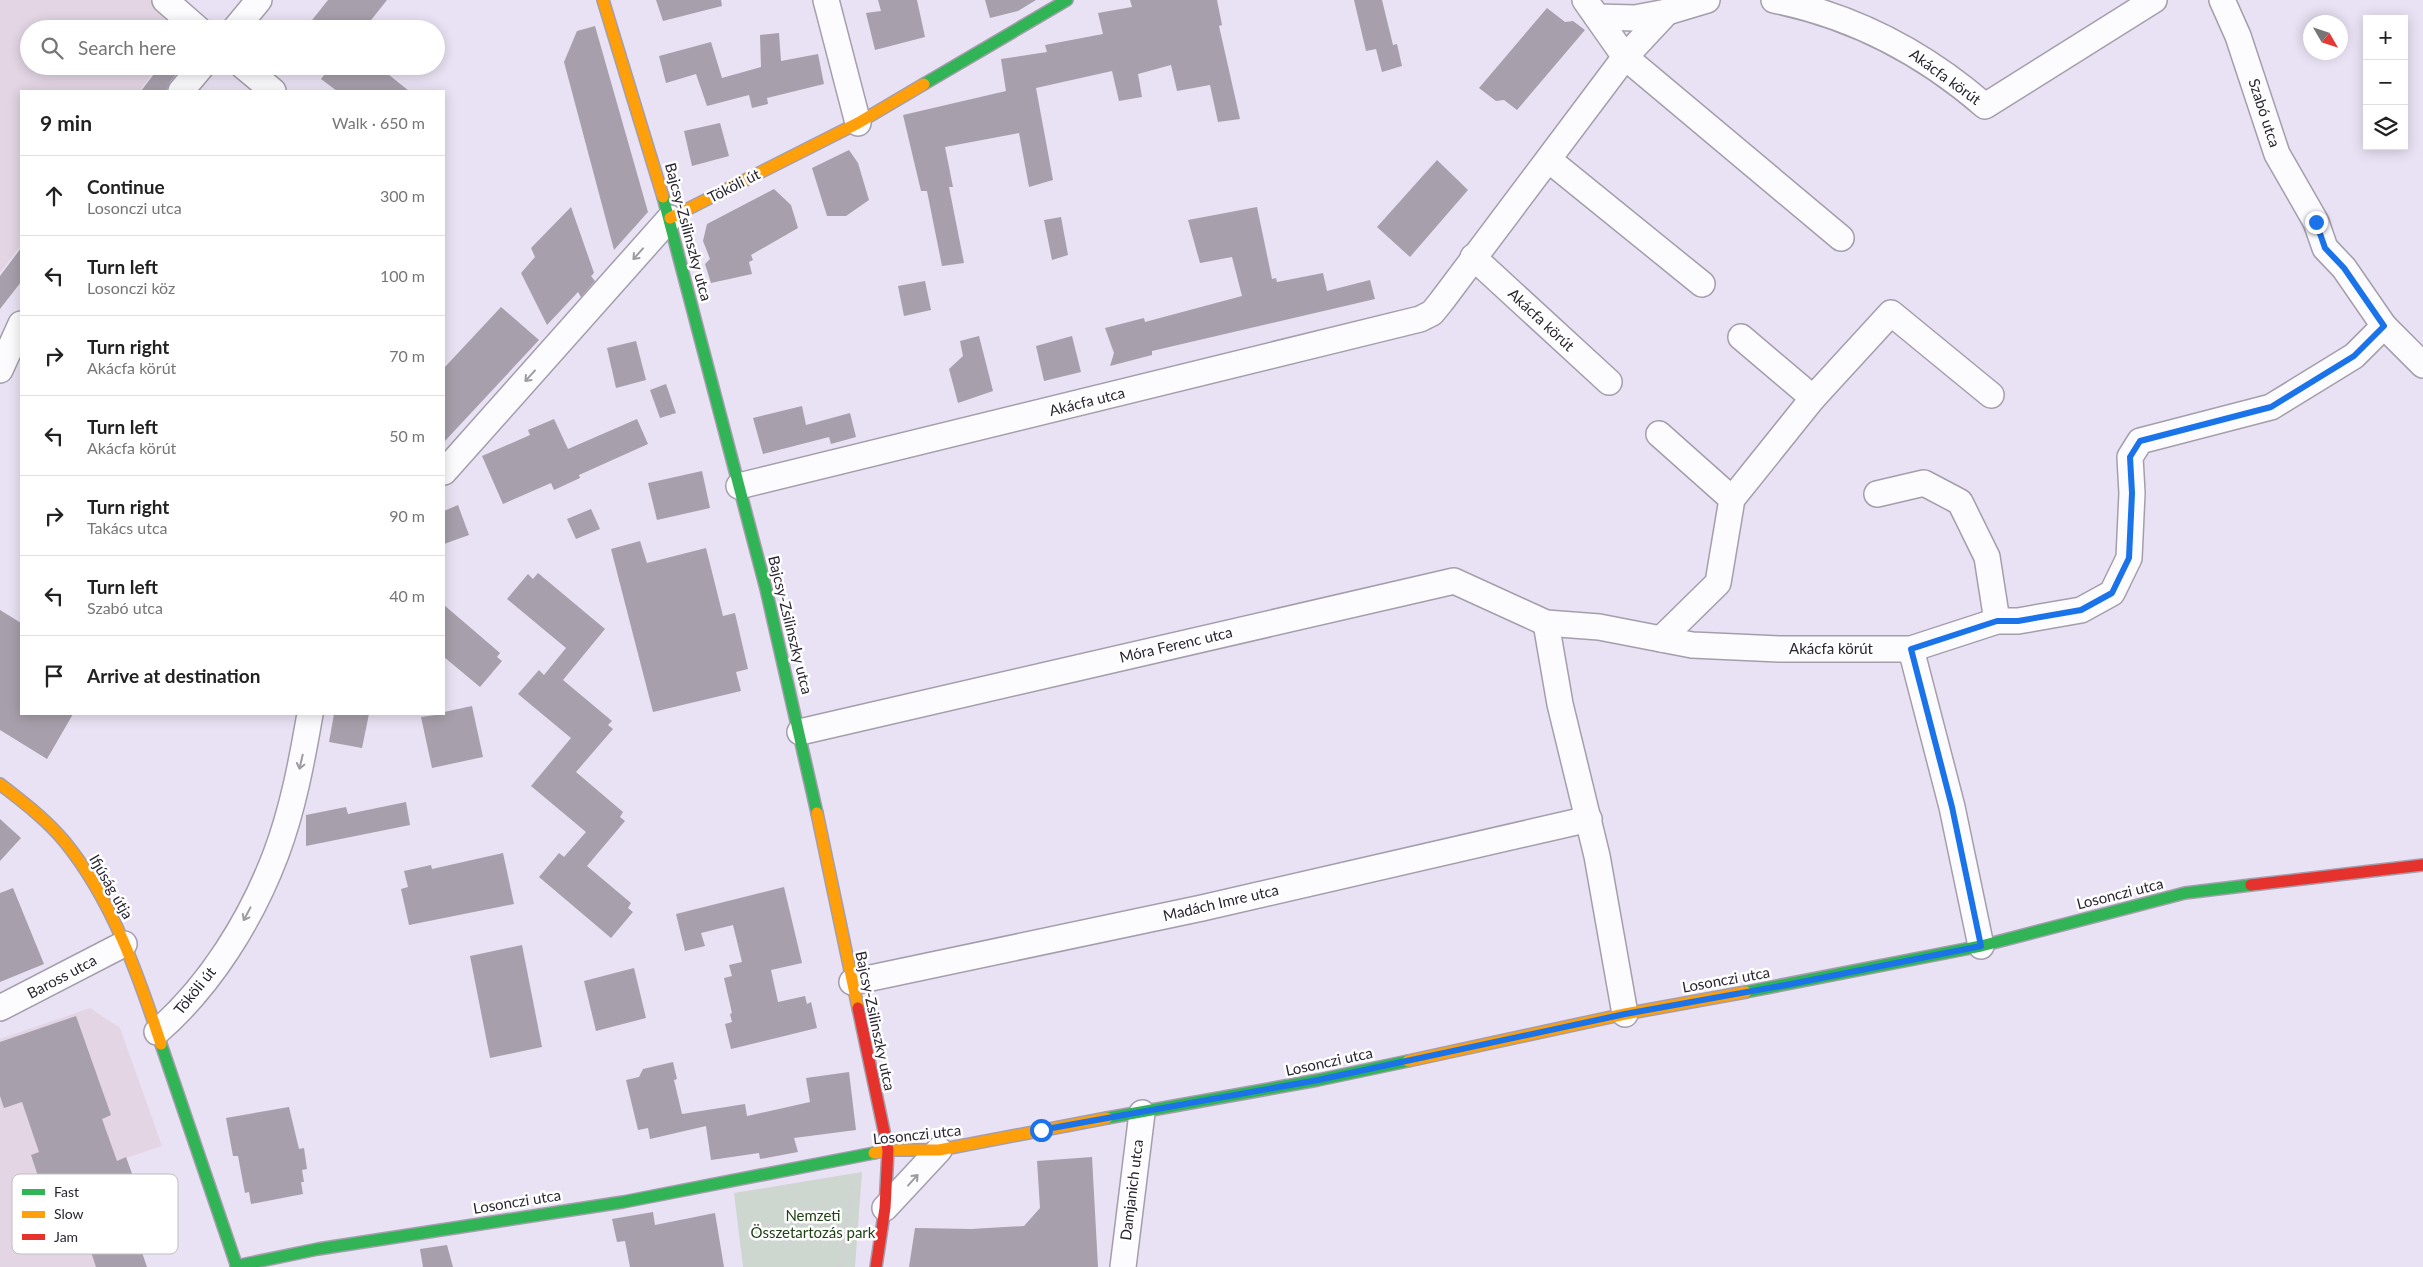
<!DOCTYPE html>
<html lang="en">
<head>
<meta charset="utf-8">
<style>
	:root { --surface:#fff; --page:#f6f6f6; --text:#222; --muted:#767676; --line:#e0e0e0 }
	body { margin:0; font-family:Lato,sans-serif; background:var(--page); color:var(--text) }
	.controls { position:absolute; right:15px; top:15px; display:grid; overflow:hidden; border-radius:0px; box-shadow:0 2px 12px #0003 }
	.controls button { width:45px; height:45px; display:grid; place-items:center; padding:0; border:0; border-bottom:1px solid var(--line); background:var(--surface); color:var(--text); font:25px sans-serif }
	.compass { position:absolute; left:2303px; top:15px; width:45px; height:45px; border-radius:50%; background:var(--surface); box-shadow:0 2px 12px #0003; rotate:129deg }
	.stop { position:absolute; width:15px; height:15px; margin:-11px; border:4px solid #1a73e8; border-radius:50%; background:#fff }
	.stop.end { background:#1a73e8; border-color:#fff; box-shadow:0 1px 5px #0008 }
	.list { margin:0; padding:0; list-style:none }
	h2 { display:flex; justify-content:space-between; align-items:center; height:65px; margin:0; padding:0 20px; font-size:21px }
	h2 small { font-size:16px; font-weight:400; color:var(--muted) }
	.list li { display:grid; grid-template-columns:32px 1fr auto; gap:15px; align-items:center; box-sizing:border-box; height:80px; padding:0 20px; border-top:1px solid var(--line) }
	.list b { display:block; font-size:19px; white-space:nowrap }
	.list p { margin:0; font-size:16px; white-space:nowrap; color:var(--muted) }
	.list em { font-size:16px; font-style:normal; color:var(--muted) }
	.icon { flex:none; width:28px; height:28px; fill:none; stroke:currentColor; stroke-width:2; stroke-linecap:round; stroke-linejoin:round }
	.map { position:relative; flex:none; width:2423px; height:1267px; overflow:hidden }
	.search { position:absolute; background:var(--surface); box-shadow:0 2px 12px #0003; left:20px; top:20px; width:425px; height:55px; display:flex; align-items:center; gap:12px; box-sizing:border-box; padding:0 18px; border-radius:28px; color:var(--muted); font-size:19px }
	.panel { position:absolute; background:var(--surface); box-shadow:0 2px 12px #0003; left:20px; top:90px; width:425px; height:625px; border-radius:0px }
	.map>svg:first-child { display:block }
</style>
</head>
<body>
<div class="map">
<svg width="2423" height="1267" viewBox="0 0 2423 1267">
	<rect width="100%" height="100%" fill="#e9e2f4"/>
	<g fill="#e3d5e4">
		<path d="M0 0H152L185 29H29V66H158L139 91H21V245L0 273Z"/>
		<path d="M90 1008 120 1028 162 1146 126 1158 140 1196 130 1200 146 1245 140 1247 147 1267H0V1039Z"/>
	</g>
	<path fill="#ced6d0" d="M862 1172 855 1267H743L734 1193Z"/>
	<g fill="#a79fab">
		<path d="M328 0H387L364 29H305Z"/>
		<path d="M656 0H721L722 6 663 21Z"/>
		<path d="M878 0H917L925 37 875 50 866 13 881 11Z"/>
		<path d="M985 0H1036L1018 11 990 18Z"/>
		<path d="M1130 0H1217L1222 25 1219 26 1240 119 1218 122 1210 85 1177 91 1171 65 1138 74 1142 97 1119 101 1112 71 1036 88 1053 180 1029 187 1019 133 945 147 953 187H949L964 263 942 266 927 191H921L903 115 1006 91 1001 59 1047 52 1045 45 1103 34 1098 13 1132 7Z"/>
		<path d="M1354 0H1382L1393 45 1397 44 1402 66 1382 72 1376 49 1366 51Z"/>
		<path d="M1547 8 1565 22 1573 21 1585 30 1517 110 1504 100 1496 101 1479 88Z"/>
		<path d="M595 26 648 212 614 250 564 62 577 31Z"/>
		<path d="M779 33 781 61 818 54 824 84 767 98 768 104 752 108 749 95 707 106 696 74 666 83 659 56 711 42 722 78 761 67 760 35Z"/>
		<path d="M160 66H183L170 82 166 91H141Z"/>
		<path d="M331 66H378L409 91H337L321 79Z"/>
		<path d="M720 123 729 156 692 166 684 131Z"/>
		<path d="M849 150 858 163 869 200 846 216H827L812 168Z"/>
		<path d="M1437 160 1468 190 1410 257 1377 227Z"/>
		<path d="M774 189 791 205 798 228 751 255 753 260 749 262 752 274 711 283 705 264 710 259 703 241 707 224Z"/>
		<path d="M571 207 594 273 591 276 595 281 581 297 578 292 547 325 521 273 535 257 531 248Z"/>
		<path d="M1257 207 1272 279 1276 278 1277 282 1323 273 1327 291 1370 280 1375 299 1152 351V355L1110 366 1114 353 1105 328 1144 318 1145 322 1242 296 1232 257 1200 263 1188 220Z"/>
		<path d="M1061 217 1068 255 1052 260 1044 220Z"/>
		<path d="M21 248V282L0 309V276Z"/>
		<path d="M925 281 931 310 904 316 898 286Z"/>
		<path d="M501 307 539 340 444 442V368Z"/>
		<path d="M979 336 993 391 958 403 949 369 963 356 960 341Z"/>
		<path d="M1072 336 1081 372 1044 381 1036 346Z"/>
		<path d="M636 341 646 380 616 388 607 348Z"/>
		<path d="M666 384 676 413 660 418 650 390Z"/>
		<path d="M802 406 806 425 850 413 856 437 831 444 829 437 763 454 753 418Z"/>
		<path d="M554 419 568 449 637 419 648 444 579 475 580 478 554 490 551 483 503 504 482 456 530 435 528 430Z"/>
		<path d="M702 471 710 508 657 520 648 483Z"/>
		<path d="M458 505 469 535 444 544V511Z"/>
		<path d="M591 509 600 529 576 539 567 519Z"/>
		<path d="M640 541 647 563 706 548 723 616 735 613 748 669 736 672 741 691 653 712 611 549Z"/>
		<path d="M538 573 605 629 563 680 612 721 608 725 613 729 576 772 623 812 620 817 625 821 587 866 631 903 628 908 633 912 611 938 539 877 559 853 564 857 586 832 531 786 571 738 518 694 539 670 544 675 566 648 507 599 528 574 533 579Z"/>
		<path d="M444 605 500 653 497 657 502 661 480 687 444 657Z"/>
		<path d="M0 610 21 623V714H73L47 759 0 730Z"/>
		<path d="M472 706 483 757 432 768 421 717 444 714V712Z"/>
		<path d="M334 714H369L362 748 329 742Z"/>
		<path d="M406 802 410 825 306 846V815L346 807 348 814Z"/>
		<path d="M0 819 21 838 0 861Z"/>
		<path d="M503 853 514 904 409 925 401 889 408 887 404 871 431 865 432 869Z"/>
		<path d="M784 887 802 963 771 970 778 1002 805 996 807 1004 811 1002 817 1028 731 1049 725 1024 732 1022 730 1014 732 1013 724 978 732 976 729 965 742 962 733 925 701 933 705 946 685 951 676 914Z"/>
		<path d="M13 888 44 964 0 982V893Z"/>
		<path d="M522 945 542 1047 490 1058 470 956Z"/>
		<path d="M634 968 646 1018 596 1031 584 981Z"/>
		<path d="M76 1016 111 1115 102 1119 117 1161 126 1157 140 1196 130 1199 146 1245 140 1247 147 1267H96L86 1237 54 1248 35 1191 42 1188 31 1155 39 1152 22 1102 4 1108 0 1096V1042Z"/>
		<path d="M673 1062 677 1079 674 1080 682 1114 745 1104 747 1116 810 1102 806 1078 849 1072 856 1130 794 1138 798 1152 760 1159 759 1153 711 1160 706 1126 650 1139 648 1128 638 1130 626 1080 639 1077 643 1069Z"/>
		<path d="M289 1107 299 1149 304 1148 307 1169 302 1170 304 1182H301L303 1194 251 1204 249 1192 245 1193 238 1156H233L226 1118Z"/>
		<path d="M1092 1157 1098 1267H909L915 1228 971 1229 1024 1226 1040 1208 1037 1161Z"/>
		<path d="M653 1212 655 1225 715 1213 724 1267H630L625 1241 617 1242 612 1219Z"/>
		<path d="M447 1245 453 1267H423L420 1249Z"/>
	</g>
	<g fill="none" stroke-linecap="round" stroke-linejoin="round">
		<g stroke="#a49eac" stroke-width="28">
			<g id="street">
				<path d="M165 0 198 29"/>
				<path d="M826 0 858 123"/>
				<path d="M1585 0 1625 57 1841 238"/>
				<path d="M1774 0C1853 16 1924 53 1985 106L2154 0"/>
				<path d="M2222 0 2238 36 2277 154 2316 222 2325 248 2344 268 2384 326 2423 365"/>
				<path d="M1597 17 1635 18 1667 12 1707 0"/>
				<path d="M235 29 259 0"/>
				<path d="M243 66 273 91"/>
				<path d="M181 91 202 66"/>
				<path d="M1549 160 1702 284"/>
				<path d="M1473 257 1609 382"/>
				<path d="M0 370 21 324"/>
				<path d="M1813 398 1891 313 1991 395"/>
				<path d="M1659 434 1732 499"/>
				<path d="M444 472 670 218"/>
				<path d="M739 486 1420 319 1432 313 1441 302 1625 57 1667 12"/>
				<path d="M1877 494 1924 483 1960 502 1987 557 1997 621"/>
				<path d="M1546 623 1560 704 1597 856 1625 1014"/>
				<path d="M1661 639 1718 583 1732 499 1813 398 1741 337"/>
				<path d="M1911 649 1952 807 1981 946"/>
				<path d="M800 732 1454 581 1546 623 1599 627 1692 645 1779 649H1911L1997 621H2018L2081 610 2112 593 2129 558 2132 493 2130 457 2140 441 2271 407 2354 356 2384 326"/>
				<path d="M852 982 1202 908 1589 819"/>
				<path d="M0 1008 124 944"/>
				<path d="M157 1032C210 986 251 920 276 854 293 809 302 760 310 714"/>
				<path d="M885 1208 939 1150"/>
				<path d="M1123 1267 1142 1113"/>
			</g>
		</g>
		<g stroke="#a49eac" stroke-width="14">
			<g id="fast">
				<path d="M924 84 1067 0"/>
				<path d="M663 197 766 589 817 813"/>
				<path d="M1746 992 1981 946 2185 893 2251 885"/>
				<path d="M161 1044 237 1267"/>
				<path d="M1107 1118 1318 1080 1408 1061"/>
				<path d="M236 1266 318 1249 623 1202 874 1153"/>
			</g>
		</g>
		<g stroke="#a49eac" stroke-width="14">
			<g id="slow">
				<path d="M603 0 663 197"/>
				<path d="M670 218 858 123 924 84"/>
				<path d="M0 784C23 802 46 819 65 842 112 900 138 974 161 1044"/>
				<path d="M817 813 858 1008"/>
				<path d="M1408 1061 1625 1014 1746 992"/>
				<path d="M874 1153 888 1150H939L1107 1118"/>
			</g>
		</g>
		<g stroke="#a49eac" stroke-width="14">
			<g id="jam">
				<path d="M2251 885 2423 865"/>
				<path d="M858 1008 888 1150 885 1208 876 1267"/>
			</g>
		</g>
		<path stroke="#d3d1d5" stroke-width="3" stroke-dasharray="4 2.5" stroke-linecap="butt" d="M840 1267 854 1181"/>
		<use href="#street" stroke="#fcfbfd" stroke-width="25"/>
		<use href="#fast" stroke="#30b455" stroke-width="11"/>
		<use href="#slow" stroke="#ff9f0a" stroke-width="11"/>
		<use href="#jam" stroke="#e5322d" stroke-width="11"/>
	</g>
	<defs><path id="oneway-shaft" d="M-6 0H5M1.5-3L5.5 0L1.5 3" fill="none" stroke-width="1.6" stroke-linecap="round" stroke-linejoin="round" transform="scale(1.25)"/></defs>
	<g stroke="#9e9ba1">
		<use href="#oneway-shaft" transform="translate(638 254) rotate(132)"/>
		<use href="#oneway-shaft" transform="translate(530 376) rotate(132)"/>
		<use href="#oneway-shaft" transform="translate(301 762) rotate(103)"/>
		<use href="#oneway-shaft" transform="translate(247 914) rotate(118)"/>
		<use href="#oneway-shaft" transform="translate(913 1180) rotate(-48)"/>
	</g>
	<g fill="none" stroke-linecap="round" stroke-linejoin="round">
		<path stroke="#1a73e8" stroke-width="6" d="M1041 1130 1318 1080 1625 1014 1791 984 1981 946 1952 807 1911 649 1997 621H2018L2081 610 2112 593 2129 558 2132 493 2130 457 2140 441 2271 407 2354 356 2384 326 2344 268 2325 248 2316 222"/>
	</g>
	<g text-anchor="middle" stroke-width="5" stroke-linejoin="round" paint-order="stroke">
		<g font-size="15" fill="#2a2531" stroke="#fff">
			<text transform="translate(1945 77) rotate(36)" y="5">Akácfa körút</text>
			<text transform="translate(2264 113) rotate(72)" y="5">Szabó utca</text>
			<text transform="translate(734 186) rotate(-27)" y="5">Tököli út</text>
			<text transform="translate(688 232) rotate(75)" y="5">Bajcsy-Zsilinszky utca</text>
			<text transform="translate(1541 320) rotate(43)" y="5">Akácfa körút</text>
			<text transform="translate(1087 402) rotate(-14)" y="5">Akácfa utca</text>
			<text transform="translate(790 625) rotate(76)" y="5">Bajcsy-Zsilinszky utca</text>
			<text transform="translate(1176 645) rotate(-13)" y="5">Móra Ferenc utca</text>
			<text x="1831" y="654">Akácfa körút</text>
			<text transform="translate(111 887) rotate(60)" y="5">Ifjúság útja</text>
			<text transform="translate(2120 894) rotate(-14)" y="5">Losonczi utca</text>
			<text transform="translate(1221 903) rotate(-13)" y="5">Madách Imre utca</text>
			<text transform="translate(62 977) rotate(-28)" y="5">Baross utca</text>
			<text transform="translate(1726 980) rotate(-10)" y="5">Losonczi utca</text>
			<text transform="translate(195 991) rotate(-51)" y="5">Tököli út</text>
			<text transform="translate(875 1021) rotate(78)" y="5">Bajcsy-Zsilinszky utca</text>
			<text transform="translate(1329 1062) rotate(-12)" y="5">Losonczi utca</text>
			<text transform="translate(917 1135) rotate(-6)" y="5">Losonczi utca</text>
			<text transform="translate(1132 1190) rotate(-83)" y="5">Damjanich utca</text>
			<text transform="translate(517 1202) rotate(-9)" y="5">Losonczi utca</text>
		</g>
		<g font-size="15" fill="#1f4116" stroke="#fff">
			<text x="813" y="1221">Nemzeti<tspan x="813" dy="17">Összetartozás park</tspan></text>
		</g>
	</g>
	<rect x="12" y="1174" width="166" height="80" rx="8" fill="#fff" stroke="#bfbec1" stroke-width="1"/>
	<rect x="22" y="1189" width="23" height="6" fill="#30b455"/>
	<rect x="22" y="1211" width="23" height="7" fill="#ff9f0a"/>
	<rect x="22" y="1234" width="23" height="6" fill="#e5322d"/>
	<g font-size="14" fill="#2a2531">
		<text x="54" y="1197">Fast</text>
		<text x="54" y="1219">Slow</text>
		<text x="54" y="1242">Jam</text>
	</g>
</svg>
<div class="controls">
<button>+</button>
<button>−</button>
<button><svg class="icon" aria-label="layers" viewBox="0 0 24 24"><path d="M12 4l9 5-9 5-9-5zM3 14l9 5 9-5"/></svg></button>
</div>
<svg class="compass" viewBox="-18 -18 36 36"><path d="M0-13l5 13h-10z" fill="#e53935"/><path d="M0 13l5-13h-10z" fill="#767676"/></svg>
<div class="stop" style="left:1041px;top:1130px"></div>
<div class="stop end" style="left:2316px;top:222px"></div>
<div class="search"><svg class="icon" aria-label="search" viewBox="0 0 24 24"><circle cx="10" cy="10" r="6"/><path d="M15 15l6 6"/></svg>Search here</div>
<section class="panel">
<h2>9 min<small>Walk · 650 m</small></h2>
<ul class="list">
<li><svg class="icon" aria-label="ahead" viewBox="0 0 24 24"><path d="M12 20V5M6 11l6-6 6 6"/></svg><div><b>Continue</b><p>Losonczi utca</p></div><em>300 m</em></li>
<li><svg class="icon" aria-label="left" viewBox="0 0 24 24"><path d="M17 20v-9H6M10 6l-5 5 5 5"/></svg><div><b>Turn left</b><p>Losonczi köz</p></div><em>100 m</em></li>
<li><svg class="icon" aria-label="right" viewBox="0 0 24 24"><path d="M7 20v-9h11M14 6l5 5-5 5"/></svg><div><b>Turn right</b><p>Akácfa körút</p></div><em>70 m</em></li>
<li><svg class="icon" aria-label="left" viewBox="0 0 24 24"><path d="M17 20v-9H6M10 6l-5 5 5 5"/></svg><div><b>Turn left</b><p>Akácfa körút</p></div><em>50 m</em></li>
<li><svg class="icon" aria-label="right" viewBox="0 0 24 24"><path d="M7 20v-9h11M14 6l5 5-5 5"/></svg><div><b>Turn right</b><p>Takács utca</p></div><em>90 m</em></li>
<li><svg class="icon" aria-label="left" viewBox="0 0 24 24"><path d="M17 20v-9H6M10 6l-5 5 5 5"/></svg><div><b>Turn left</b><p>Szabó utca</p></div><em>40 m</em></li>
<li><svg class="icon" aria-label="arrive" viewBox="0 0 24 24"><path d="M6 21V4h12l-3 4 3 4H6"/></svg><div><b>Arrive at destination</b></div></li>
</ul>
</section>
</div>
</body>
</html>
